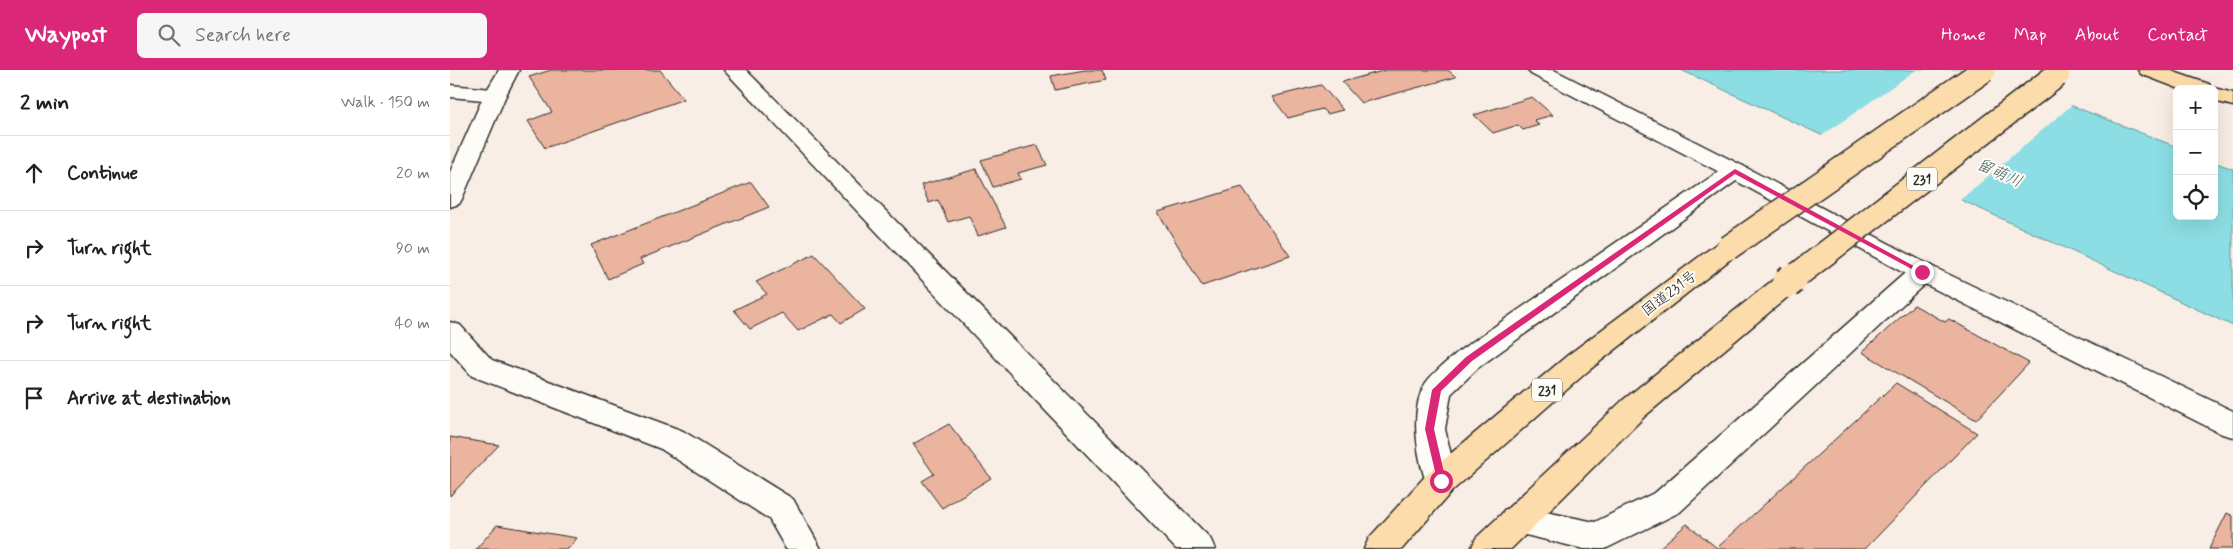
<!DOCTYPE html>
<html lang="en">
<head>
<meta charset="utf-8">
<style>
	:root { --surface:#fff; --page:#f6f6f6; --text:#202124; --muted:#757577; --line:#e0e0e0; --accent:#db2777 }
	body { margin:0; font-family:Mynerve,"Klee One",sans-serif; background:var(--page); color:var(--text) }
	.controls { position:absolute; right:15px; top:15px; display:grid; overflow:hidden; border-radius:8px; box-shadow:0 5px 20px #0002 }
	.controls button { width:45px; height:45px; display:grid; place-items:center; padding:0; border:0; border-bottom:1px solid var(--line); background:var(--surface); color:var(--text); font:25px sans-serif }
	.stop { position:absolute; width:15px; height:15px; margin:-11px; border:4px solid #db2777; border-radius:50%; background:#fff }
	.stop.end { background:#db2777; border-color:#fff; box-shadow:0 1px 5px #0008 }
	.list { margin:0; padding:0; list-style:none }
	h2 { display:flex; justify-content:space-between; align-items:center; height:65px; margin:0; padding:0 20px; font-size:21px }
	h2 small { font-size:16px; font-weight:400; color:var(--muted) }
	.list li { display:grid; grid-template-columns:32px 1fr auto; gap:15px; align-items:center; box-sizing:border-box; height:75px; padding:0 20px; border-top:1px solid var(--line) }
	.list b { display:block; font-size:19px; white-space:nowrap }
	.list em { font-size:16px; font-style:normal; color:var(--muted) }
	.icon { flex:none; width:28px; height:28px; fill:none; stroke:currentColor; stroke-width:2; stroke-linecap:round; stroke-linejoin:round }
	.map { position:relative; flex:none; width:1783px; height:479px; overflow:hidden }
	header { display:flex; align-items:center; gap:30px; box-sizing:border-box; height:70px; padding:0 25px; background:var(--accent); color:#fff }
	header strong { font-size:24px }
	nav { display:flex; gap:28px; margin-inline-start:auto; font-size:18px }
	.search { width:350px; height:45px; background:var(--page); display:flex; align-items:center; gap:12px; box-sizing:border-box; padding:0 18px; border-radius:8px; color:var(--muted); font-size:19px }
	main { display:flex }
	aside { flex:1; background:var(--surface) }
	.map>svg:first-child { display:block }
</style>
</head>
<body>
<header>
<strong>Waypost</strong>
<div class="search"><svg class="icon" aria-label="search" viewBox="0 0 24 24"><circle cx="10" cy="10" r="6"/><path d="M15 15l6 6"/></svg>Search here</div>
<nav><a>Home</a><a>Map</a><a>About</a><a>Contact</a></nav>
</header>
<main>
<aside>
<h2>2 min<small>Walk · 150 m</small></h2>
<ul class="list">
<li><svg class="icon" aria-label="ahead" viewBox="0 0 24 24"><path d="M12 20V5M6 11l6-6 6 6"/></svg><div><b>Continue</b></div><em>20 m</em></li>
<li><svg class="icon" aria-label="right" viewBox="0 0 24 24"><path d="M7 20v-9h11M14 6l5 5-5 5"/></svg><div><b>Turn right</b></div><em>90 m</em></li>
<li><svg class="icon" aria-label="right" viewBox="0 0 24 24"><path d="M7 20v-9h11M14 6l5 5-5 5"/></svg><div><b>Turn right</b></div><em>40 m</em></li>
<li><svg class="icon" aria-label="arrive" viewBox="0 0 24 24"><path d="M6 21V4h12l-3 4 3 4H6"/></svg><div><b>Arrive at destination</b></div></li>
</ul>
</aside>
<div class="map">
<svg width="1783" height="479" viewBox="0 0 1783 479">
	<rect width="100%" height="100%" fill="#f9eee5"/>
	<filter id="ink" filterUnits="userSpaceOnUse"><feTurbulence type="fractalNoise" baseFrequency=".02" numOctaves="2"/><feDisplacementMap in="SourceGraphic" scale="10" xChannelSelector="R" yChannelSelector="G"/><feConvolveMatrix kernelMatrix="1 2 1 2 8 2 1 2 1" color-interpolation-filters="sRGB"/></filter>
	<g filter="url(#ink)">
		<path fill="#8cdee4" stroke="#65969a" d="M1231 0H1531L1727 77V146H1764V92L1783 99V256Z"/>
		<path fill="#f9eee5" d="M1466 0H1537L1623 34 1509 131 1370 67Z"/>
		<g fill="#eab49f" stroke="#2b2b2b">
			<path d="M101 0H210L234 29 95 78 78 51 102 42 79 7Z"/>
			<path d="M635 0H652L656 10 605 20 601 6Z"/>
			<path d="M936 0H998L1006 7 911 33 892 12Z"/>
			<path d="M871 15 893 40 877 44 872 39 838 48 822 27Z"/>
			<path d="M1082 27 1103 45 1084 50 1089 55 1073 60 1068 55 1043 63 1024 45Z"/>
			<path d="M587 75 597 95 568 103 571 109 543 117 531 90Z"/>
			<path d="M526 99 556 157 528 166 519 146 498 152 488 130 479 133 471 115Z"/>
			<path d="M301 112 319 137 190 189 193 194 158 209 141 175Z"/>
			<path d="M792 117 840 186 752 216 708 142Z"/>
			<path d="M364 184 415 239 391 253 383 244 348 261 332 243 300 259 284 240 317 224 306 212Z"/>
			<path d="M1464 235 1495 252 1499 249 1579 293 1526 350 1412 282Z"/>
			<path d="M1446 313 1527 363 1415 479H1208L1237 454 1267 478Z"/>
			<path d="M499 354 541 408 492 438 472 411 484 404 463 374Z"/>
			<path d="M0 367 49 375 0 426Z"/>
			<path d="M1777 443 1783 446V479H1759Z"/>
			<path d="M47 455 127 468 118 479H26Z"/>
		</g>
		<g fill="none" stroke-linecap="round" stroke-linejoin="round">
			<g stroke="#2b2b2b" stroke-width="3">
				<g id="street">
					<path d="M0 15 53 20 56 25 53 30 45 31 0 27Z"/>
					<path d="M1285 94 1293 96 1297 101 1293 106 1029 297 1001 324 995 359 1007 411 1002 421 991 424 980 421C967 394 959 340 975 314 983 302 998 291 1009 281L1277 96Z"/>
					<path d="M1472 193 1481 196 1485 202 1481 208 1230 442 1155 479H1134L1054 460 1049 450 1054 440 1066 436 1145 452 1206 422 1463 196Z"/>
				</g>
			</g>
			<g stroke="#2b2b2b" stroke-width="3">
				<g id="secondary">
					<path d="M49 0H69L56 25 12 129 9 134 0 137V102L34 25Z"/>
					<path d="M274 0H296L760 468 765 479H726Z"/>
					<path d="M1078 0H1104L1293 96 1481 196 1783 341V367L1772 364 1463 208 1277 106 1081 4Z"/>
					<path d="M0 252 10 255 42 290 233 361 343 429 371 479H336L319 449 211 379 22 306 0 281Z"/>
				</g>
			</g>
			<g stroke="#2b2b2b" stroke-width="3">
				<g id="highway">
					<path d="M1688 0H1718L1759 14 1761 18H1764L1783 23V36L1764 31V19H1730L1691 4Z"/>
					<path d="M1278 169 1287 172 1291 178 1287 184 1138 301 1002 421 952 479H914L919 468 980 401 1118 285 1269 172Z"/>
					<path d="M1337 204 1346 206 1350 213 1346 220 1195 346 1061 479H1021L1026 468 1173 330 1328 206Z"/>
				</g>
			</g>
			<use href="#street" fill="#fdfcf7" fill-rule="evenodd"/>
			<use href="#secondary" fill="#fdfcf7" fill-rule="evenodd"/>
			<use href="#highway" fill="#fddcac" fill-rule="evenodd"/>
			<g stroke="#2b2b2b" stroke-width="27" stroke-linecap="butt">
				<g id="highway-bridge-far1">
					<path d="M1278 178 1534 0"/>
					<path d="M1341 210 1607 5"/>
				</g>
			</g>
			<g stroke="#2b2b2b" stroke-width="34" stroke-linecap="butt">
				<path id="highway-bridge" d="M1337 213 1342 209"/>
			</g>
			<use href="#highway-bridge-far1" stroke="#fddcac" stroke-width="24"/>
			<use href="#highway-bridge" stroke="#fddcac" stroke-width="30"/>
		</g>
	</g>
	<path fill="#db2777" d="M1285 99 1475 202 1469 203 1285 104 1022 291 991 321 984 359 996 411 995 414H988L975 359 982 320 1016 287Z"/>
	<g text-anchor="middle" stroke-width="4" stroke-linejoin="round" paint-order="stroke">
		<g fill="#fdfcf7" stroke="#6a6a68" stroke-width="1">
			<rect x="1457" y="97.5" width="30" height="23" rx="4"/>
			<rect x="1082" y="308.5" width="30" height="23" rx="4"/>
		</g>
		<g font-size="14" font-weight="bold" fill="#2b2b2b">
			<text x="1472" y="114">231</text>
			<text x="1097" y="325">231</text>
		</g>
		<g font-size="15" fill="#2b2b2b" stroke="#fdfcf7">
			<text transform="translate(1219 223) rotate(-37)" y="5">国道231号</text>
		</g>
		<g font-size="16" font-style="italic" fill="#435859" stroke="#fdfcf7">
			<text transform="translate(1550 102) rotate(24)" y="6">留萌川</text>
		</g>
	</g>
</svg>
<div class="controls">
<button>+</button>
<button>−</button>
<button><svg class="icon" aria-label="locate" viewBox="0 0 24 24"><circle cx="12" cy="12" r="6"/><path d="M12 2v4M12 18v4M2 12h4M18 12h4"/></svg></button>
</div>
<div class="stop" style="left:991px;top:411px"></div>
<div class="stop end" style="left:1472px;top:202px"></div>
</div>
</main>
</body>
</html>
